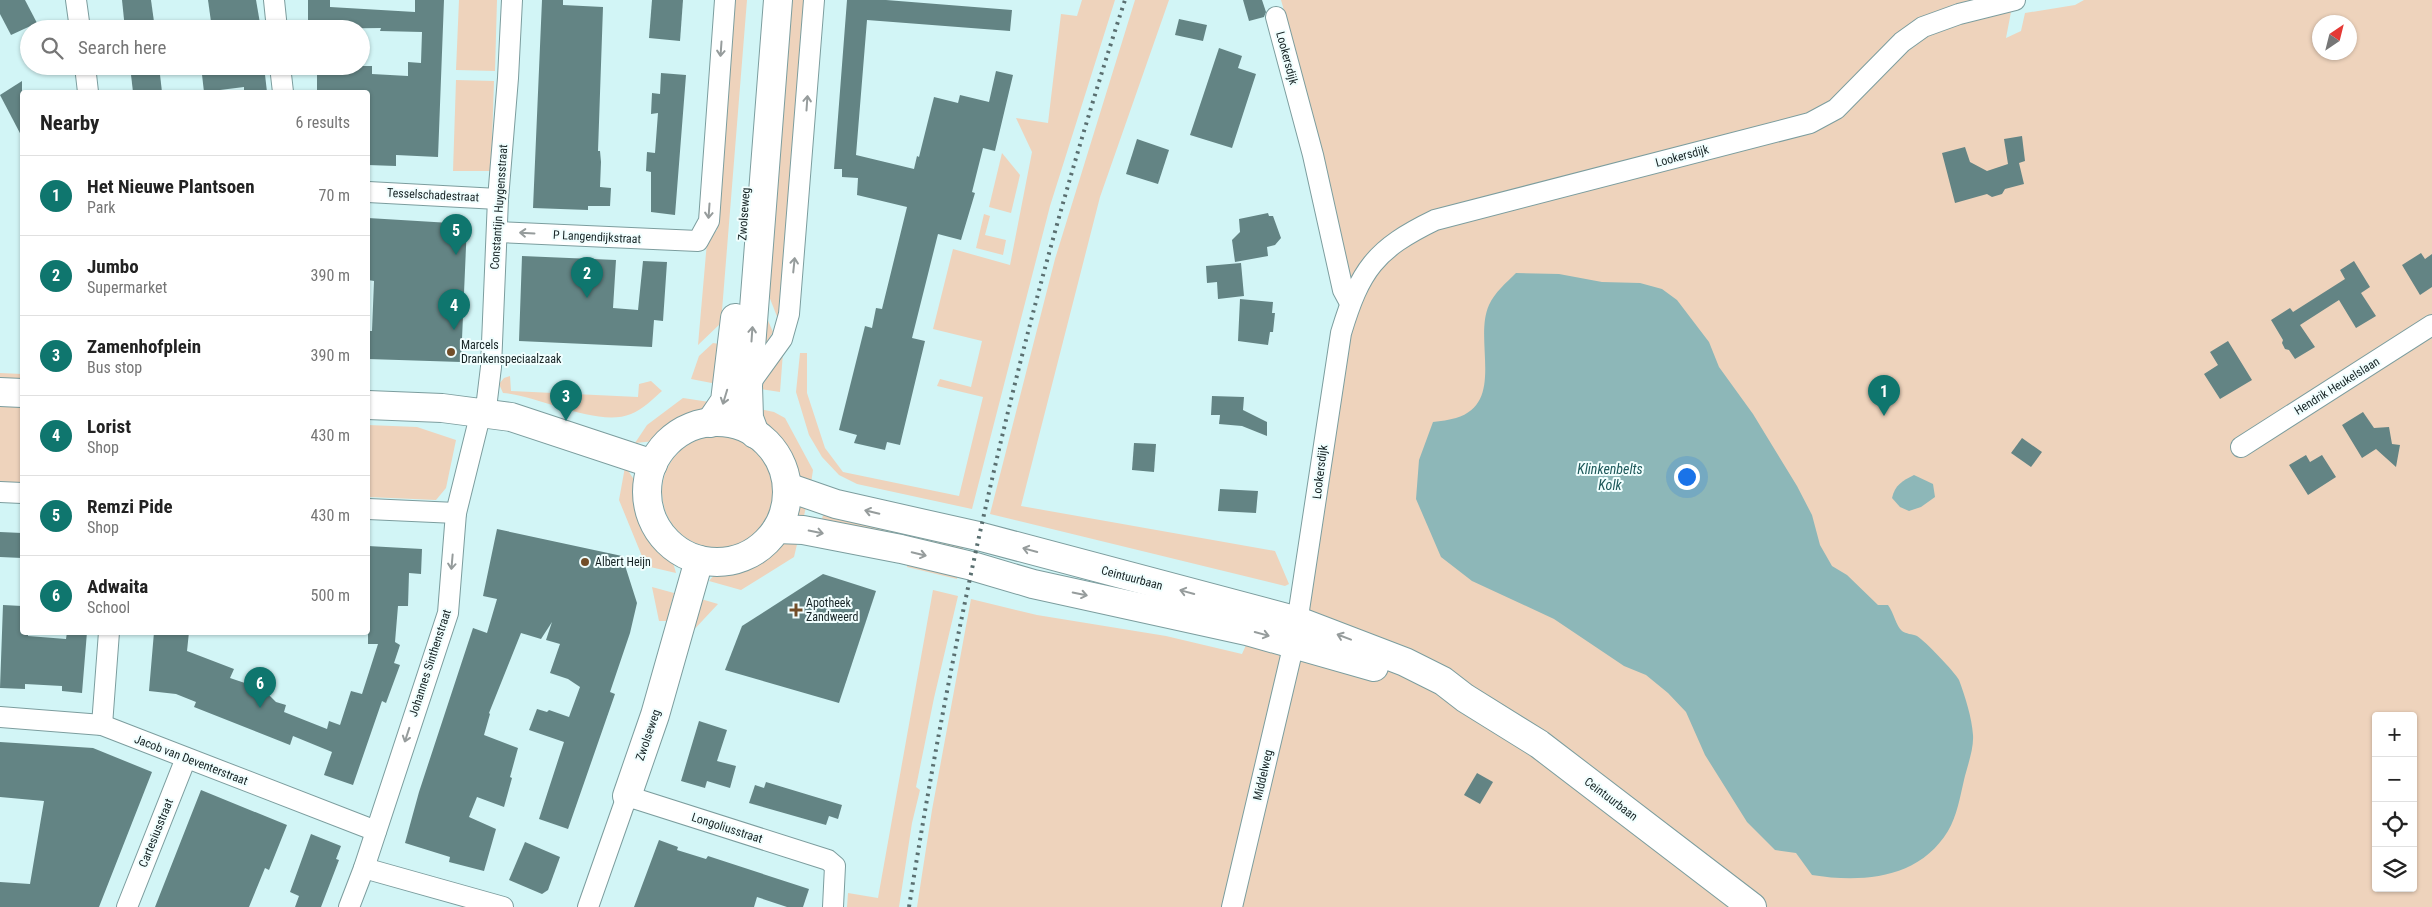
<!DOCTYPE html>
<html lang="en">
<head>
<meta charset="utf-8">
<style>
	:root { --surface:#fff; --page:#f2f2f2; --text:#222; --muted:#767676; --line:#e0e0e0; --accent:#0f766e }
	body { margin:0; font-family:"Roboto Condensed",sans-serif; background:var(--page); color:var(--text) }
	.controls { position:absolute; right:15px; bottom:15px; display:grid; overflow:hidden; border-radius:5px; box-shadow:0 1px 4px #0004 }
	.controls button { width:45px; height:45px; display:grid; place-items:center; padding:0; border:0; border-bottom:1px solid var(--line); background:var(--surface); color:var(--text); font:25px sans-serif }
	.compass { position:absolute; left:2312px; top:15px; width:45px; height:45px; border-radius:50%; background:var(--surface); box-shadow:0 1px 4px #0004; rotate:35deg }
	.you { position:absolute; left:1686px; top:476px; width:18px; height:18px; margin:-12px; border:4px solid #fff; border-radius:50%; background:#1a73e8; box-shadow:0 0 0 8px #1a73e833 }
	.badge { display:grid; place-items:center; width:32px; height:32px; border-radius:50%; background:var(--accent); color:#fff; font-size:16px; font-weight:700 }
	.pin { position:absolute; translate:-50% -41px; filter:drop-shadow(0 1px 2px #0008) }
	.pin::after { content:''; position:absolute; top:26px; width:18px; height:15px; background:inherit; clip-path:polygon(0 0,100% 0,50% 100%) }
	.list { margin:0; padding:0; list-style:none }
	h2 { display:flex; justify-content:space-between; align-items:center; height:65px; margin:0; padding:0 20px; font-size:21px }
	h2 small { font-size:16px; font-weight:400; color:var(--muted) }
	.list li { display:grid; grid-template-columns:32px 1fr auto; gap:15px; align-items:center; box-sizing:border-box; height:80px; padding:0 20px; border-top:1px solid var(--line) }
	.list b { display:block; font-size:19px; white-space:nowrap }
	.list p { margin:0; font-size:16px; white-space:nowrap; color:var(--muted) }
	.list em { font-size:16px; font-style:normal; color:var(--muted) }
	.icon { flex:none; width:28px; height:28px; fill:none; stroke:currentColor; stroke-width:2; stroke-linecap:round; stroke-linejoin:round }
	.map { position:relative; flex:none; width:2432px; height:907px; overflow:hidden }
	.search { position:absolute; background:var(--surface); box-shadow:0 1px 4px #0004; left:20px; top:20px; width:350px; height:55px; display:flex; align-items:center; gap:12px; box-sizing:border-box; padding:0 18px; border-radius:28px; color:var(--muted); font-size:19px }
	.panel { position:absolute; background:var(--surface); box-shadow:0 1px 4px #0004; left:20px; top:90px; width:350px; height:545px; border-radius:5px }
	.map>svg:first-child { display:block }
</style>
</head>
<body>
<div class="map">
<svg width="2432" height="907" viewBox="0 0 2432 907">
	<rect width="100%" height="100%" fill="#d2f5f6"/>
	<g fill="#eed3bc" fill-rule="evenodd">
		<path d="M459 0H497L495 71 456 70Z"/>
		<path d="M733 0H747L721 323 698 345 707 242 717 230Z"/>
		<path d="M790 0H807L784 304 778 319 767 291Z"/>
		<path d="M1082 0H1115L1050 206 972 509 857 484 839 475 822 457 809 435 796 392 800 353H807V393L825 448 843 472 959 496 983 397 937 386 940 379 971 387 982 341 933 329 953 249 1010 265 1032 152 1016 118 1048 123 1061 14 1077 16Z"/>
		<path d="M1135 0H1169L1100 197 1021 506 1275 551 1289 584 1285 586 990 514 1055 259Z"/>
		<path d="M1281 0H1981L1925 18 1905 28 1837 99 1808 115 1413 225 1349 288C1329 191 1309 95 1281 0Z"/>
		<path d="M2084 0H2432V907H917L932 810 971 599 1037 615 1166 636 1242 654 1246 645 1300 657 1351 314 1365 281 1416 236 1467 216 1817 129 1920 37 2004 9 2011 12 2006 38 2021 31 2025 13 2075 5ZM2320 22H2350V52H2320ZM2376 716H2413V888H2376Z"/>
		<path d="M456 80 494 81 491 171H453Z"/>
		<path d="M1002 153 1020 175 1011 213 989 207Z"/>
		<path d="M984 214 990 216 985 235 1006 240 1003 255 976 248Z"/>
		<path d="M762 307 773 332 754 364Z"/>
		<path d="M713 343 726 345 722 385 691 379 699 356Z"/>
		<path d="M783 352 780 392 760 389Z"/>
		<path d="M0 373 22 374V380L0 379Z"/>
		<path d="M510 376 511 391 638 397 639 384 651 381 662 391C653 399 643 409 631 414 598 428 540 396 503 393L499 384 504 378Z"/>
		<path d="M683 398 716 403 705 416 673 429 655 441 635 443 647 425Z"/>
		<path d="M0 405 22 406V483L0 482Z"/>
		<path d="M754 408 774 412 785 418 813 470 810 490 799 483 793 474 782 451 762 429Z"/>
		<path d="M368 425 417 427 456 440 446 488 436 500 368 497Z"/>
		<circle cx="718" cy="492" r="56"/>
		<path d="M625 467C644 488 637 507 650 531 660 548 671 550 676 573L646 566 619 500Z"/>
		<path d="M794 498 807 502 802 525 789 521Z"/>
		<path d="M826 506 965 539 962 555 819 528Z"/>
		<path d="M799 536 794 557 741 590 709 581C724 563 729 571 746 562 767 553 775 541 799 536Z"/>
		<path d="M907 564 958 573 957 579 907 567Z"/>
		<path d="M652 587 674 593 667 621H659Z"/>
		<path d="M933 590 958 596 934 698 916 787 920 790 912 823 899 907H847L848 893 878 898Z"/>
		<path d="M701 599 718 604 689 635Z"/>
	</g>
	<g fill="#8db7b8">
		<path d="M1516 273 1559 274 1602 282 1640 283 1662 289 1677 300 1709 342 1719 367 1753 414 1797 486 1812 515 1820 545 1832 566 1847 575 1878 605H1888C1894 613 1896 626 1902 631 1906 634 1912 634 1917 636 1925 641 1955 672 1959 680 1965 696 1972 718 1973 735 1974 749 1967 767 1964 780 1960 797 1957 816 1948 831 1919 879 1862 883 1812 875L1796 853 1775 850 1747 822 1705 755 1686 712 1668 693 1646 675 1624 666 1554 619 1472 581 1441 557 1416 499 1419 460 1433 422C1441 421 1449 420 1456 418 1506 403 1473 340 1489 305 1495 292 1506 283 1516 273Z"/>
		<path d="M1914 475 1933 484 1935 497 1921 507 1909 511 1900 507 1892 498C1895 485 1902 481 1914 475Z"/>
	</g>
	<g fill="#638484">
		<path d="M0 0H25L37 23 11 35 0 14Z"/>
		<path d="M122 0H151L155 29H125Z"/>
		<path d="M208 0H256L261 29H212Z"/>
		<path d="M308 0H330V7L415 12V0H444L438 157 396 155V166L368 165V92H317V66H372V74L408 76V62L421 63 422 32 380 31 381 28 308 29Z"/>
		<path d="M542 0H563V5L603 7 598 151H600L601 162 600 187 611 188 610 206H588V210L533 208Z"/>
		<path d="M652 0H683L680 41 649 38Z"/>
		<path d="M847 0H886L1012 10 1010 31 867 20 856 155 914 169 917 156 919 157 934 97 958 103 960 95 989 102 996 71 1013 75 995 151 983 148 972 192 975 193 961 240 938 234 912 338 925 341 900 445 887 442 885 450 854 443 857 435 839 430 865 326 872 328 876 308 882 309 907 207 857 195 858 178 842 177V169H834Z"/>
		<path d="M1243 0H1262L1266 12 1264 17 1249 21Z"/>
		<path d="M1179 19 1207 25 1203 41 1175 35Z"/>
		<path d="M1219 48 1242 56 1238 68 1256 74 1232 148 1190 135Z"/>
		<path d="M130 66H159L162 92H133Z"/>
		<path d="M201 66H264L267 92H244V87L204 92Z"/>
		<path d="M661 73 686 75 675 215 651 212V172L646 171 647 152 655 153 658 113 651 114 652 93 660 94Z"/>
		<path d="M22 81V137L0 95Z"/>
		<path d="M2022 136 2025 161 2019 163 2024 184 2005 189 2002 194 1992 197 1987 194 1955 203 1942 153 1965 147 1970 162 1987 171 2008 164 2004 139Z"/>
		<path d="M1137 139 1169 150 1158 184 1126 174Z"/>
		<path d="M1268 213 1269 216H1273L1281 238 1275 245 1267 247 1268 256 1235 262 1232 240 1240 232 1239 219Z"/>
		<path d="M368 218 467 224 461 362 368 359V331H372L374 281 368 280Z"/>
		<path d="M2421 253 2425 259 2432 254V287L2420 295 2402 265Z"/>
		<path d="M522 256 616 260 613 308 638 310 643 261 667 262 663 321 654 320 652 347 519 341Z"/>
		<path d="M2354 261 2370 287 2361 293 2376 316 2356 328 2339 300 2300 325 2315 347 2295 359 2289 350 2285 349 2282 343 2283 340 2271 320 2290 308 2293 312 2345 279 2340 270Z"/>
		<path d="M1241 263 1244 296 1218 299 1217 282 1207 283 1206 266Z"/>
		<path d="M1240 299 1273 302 1272 313H1275L1273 332H1270L1268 345 1238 341Z"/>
		<path d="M2228 341 2252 380 2220 399 2204 374 2218 365 2210 352Z"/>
		<path d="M1212 396 1244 397 1243 410 1267 422V436L1242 426 1219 424 1220 415H1211Z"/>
		<path d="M2363 412 2374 428 2389 427 2392 444 2400 445 2396 467 2376 449 2362 458 2342 425Z"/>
		<path d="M2022 438 2042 452 2031 467 2011 453Z"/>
		<path d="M1134 443 1156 444 1154 472 1132 470Z"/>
		<path d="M2306 455 2310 462 2322 455 2336 477 2308 495 2289 465Z"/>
		<path d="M1220 489 1258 491 1256 513 1218 511Z"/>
		<path d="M497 529 622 556 637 603 630 633 610 692 615 694 568 829 539 819 564 742 529 730 537 709 547 712 549 710 569 717 580 687 568 679 550 673 560 644 546 640 552 622 541 639 521 633 489 713 490 714 484 735 518 748 510 777 512 778 504 807 477 797 469 817 496 829 484 871 449 862 450 857 405 843 419 792 473 628 487 633 497 599 483 596Z"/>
		<path d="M0 532 22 533V558L0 557Z"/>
		<path d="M368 546 422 549 421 574 409 573 408 606H398L395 642 400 645 394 663 400 665 386 703 382 701 353 785 324 775 332 752 293 736 290 745 194 707 196 702 176 694 149 691 154 632H189L187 651 234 669 230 678 263 689 276 702 286 705 284 712 327 729 329 721 340 725 351 691 362 694 378 644H368Z"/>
		<path d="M823 574 876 591 839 703 725 670 742 626Z"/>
		<path d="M3 605 22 606V632H28V636L66 639 67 632H87L82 693 62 691V686L25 684V689L0 688Z"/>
		<path d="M699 721 727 730 717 761 736 766 730 788 707 781 705 788 681 781Z"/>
		<path d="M0 742 93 748 152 772 99 907H0V882L30 884 44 801 0 797Z"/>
		<path d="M1477 773 1493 782 1480 804 1464 795Z"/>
		<path d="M766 782 842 805 838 819 829 816 826 825 749 803 755 785 764 788Z"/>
		<path d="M201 790 287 825 269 870 265 868 249 907H155Z"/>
		<path d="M311 834 341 846 336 859 339 860 321 907H295L299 896 290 892Z"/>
		<path d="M659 840 678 847 677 850 706 859 708 856 809 889 803 907H787L757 897 754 907H634Z"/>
		<path d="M525 842 560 857 548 890 542 894 509 880Z"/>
	</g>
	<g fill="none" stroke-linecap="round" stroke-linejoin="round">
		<g stroke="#7c9d9e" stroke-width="22">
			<g id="street">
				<path d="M76 0 80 29"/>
				<path d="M274 0 277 29"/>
				<path d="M1276 17 1313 155 1343 290 1350 303"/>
				<path d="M85 66 88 92"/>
				<path d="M280 66 283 92"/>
				<path d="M368 192 498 199"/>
				<path d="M497 232 698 241 709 221 725 0"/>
				<path d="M748 386 782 339 789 314 814 0"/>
				<path d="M2241 447 2432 325"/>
				<path d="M0 492 22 493"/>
				<path d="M368 509 456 513"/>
				<path d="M0 717 102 725 376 831"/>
				<path d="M102 725 109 632"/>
				<path d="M364 868 503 907"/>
				<path d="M127 907 186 758"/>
				<path d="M349 907 364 868 448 613 456 513 478 424 487 400 491 367 498 199 508 78 512 0"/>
				<path d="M588 907 627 796 828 860 835 866 833 907"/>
				<path d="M1232 907 1294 643 1341 333C1360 270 1375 249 1435 220L1810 123 1836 109 1902 42 1923 27 1959 14 2015 0"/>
			</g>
		</g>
		<g stroke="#7c9d9e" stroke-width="30">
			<g id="secondary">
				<path d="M0 392 22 393"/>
				<path d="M368 405 442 408 511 417 653 464"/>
				<circle cx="717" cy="492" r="70"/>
				<path d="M710 423 725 401 735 318"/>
				<path d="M755 434 749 418 748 386 778 0"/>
				<path d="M787 487 836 504 978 536 1298 621 1405 662 1443 681 1465 698 1539 744 1752 907"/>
				<path d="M777 529 803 530 901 549 972 566 1033 584 1247 631 1374 667"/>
				<path d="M627 796 655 715 699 560"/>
			</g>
		</g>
		<use href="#street" stroke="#fff" stroke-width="20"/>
		<use href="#secondary" stroke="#fff" stroke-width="28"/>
		<path stroke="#5a6f70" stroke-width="4" stroke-dasharray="2.5 5" stroke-linecap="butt" d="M909 907C958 599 1028 297 1125 0"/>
	</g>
	<defs><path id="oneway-shaft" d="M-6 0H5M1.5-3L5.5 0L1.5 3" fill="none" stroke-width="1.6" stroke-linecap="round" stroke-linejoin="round" transform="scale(1.25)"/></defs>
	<g stroke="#969c9c">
		<use href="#oneway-shaft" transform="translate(721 49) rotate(94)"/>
		<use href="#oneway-shaft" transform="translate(807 103) rotate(-86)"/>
		<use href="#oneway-shaft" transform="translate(709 211) rotate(94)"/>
		<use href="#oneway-shaft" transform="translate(527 233) rotate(-177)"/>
		<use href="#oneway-shaft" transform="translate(794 265) rotate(-84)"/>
		<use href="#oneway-shaft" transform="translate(752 334) rotate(-86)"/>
		<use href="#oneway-shaft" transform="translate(725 397) rotate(107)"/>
		<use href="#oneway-shaft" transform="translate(872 512) rotate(-167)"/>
		<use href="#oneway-shaft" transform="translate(816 532) rotate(11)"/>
		<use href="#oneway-shaft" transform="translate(1030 550) rotate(-165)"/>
		<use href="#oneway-shaft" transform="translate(919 554) rotate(13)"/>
		<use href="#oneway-shaft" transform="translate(452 562) rotate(95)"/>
		<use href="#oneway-shaft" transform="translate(1187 592) rotate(-165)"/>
		<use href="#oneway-shaft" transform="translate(1080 594) rotate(12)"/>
		<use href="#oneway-shaft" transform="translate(1262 634) rotate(15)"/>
		<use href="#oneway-shaft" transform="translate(1344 637) rotate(-159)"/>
		<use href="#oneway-shaft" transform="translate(407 735) rotate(108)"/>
	</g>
	<g fill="#734e29" stroke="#f0fefe" stroke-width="2">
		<circle cx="451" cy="352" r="5"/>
		<circle cx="585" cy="562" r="5"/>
		<path d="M793.5 602.5h5v5h5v5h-5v5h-5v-5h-5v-5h5z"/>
	</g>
	<g text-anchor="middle" stroke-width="4" stroke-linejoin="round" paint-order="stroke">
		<g font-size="12" fill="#162324" stroke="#f0fefe">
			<text transform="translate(1287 58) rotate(75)" y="4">Lookersdijk</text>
			<text transform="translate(1682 156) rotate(-15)" y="4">Lookersdijk</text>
			<text transform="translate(433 195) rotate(3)" y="4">Tesselschadestraat</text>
			<text transform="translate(499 207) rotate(-86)" y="4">Constantijn Huygensstraat</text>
			<text transform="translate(744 214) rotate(-86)" y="4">Zwolseweg</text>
			<text transform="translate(597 237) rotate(3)" y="4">P Langendijkstraat</text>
			<text transform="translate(2337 386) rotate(-32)" y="4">Hendrik Heukelslaan</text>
			<text transform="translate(1320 472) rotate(-83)" y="4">Lookersdijk</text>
			<text transform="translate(1132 578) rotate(15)" y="4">Ceintuurbaan</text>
			<text transform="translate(430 663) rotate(-72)" y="4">Johannes Sinthenstraat</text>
			<text transform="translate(648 735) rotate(-71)" y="4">Zwolseweg</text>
			<text transform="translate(191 760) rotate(21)" y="4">Jacob van Deventerstraat</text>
			<text transform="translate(1263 775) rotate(-77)" y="4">Middelweg</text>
			<text transform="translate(1611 799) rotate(37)" y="4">Ceintuurbaan</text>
			<text transform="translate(727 828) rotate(18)" y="4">Longoliusstraat</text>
			<text transform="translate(156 833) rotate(-68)" y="4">Cartesiusstraat</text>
		</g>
		<g font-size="12" fill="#162324" stroke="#f0fefe" text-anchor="start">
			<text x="461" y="349">Marcels<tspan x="461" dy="14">Drankenspeciaalzaak</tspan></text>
			<text x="595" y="566">Albert Heijn</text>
			<text x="806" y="607">Apotheek<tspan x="806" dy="14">Zandweerd</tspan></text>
		</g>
		<g font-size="14" font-style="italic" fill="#1c5859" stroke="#f0fefe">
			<text x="1610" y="474">Klinkenbelts<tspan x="1610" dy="16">Kolk</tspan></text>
		</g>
	</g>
</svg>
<div class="controls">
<button>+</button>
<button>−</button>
<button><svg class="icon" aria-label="locate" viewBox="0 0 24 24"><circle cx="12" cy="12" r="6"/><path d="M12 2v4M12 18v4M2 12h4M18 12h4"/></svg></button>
<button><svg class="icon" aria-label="layers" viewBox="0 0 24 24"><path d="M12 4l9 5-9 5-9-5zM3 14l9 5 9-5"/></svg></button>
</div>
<svg class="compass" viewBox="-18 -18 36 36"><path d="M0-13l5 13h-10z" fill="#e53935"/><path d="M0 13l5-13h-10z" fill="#767676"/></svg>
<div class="you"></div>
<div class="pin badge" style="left:1884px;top:416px">1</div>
<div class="pin badge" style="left:587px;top:298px">2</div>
<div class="pin badge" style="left:566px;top:421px">3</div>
<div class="pin badge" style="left:454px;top:330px">4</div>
<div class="pin badge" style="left:456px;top:255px">5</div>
<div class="pin badge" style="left:260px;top:708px">6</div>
<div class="search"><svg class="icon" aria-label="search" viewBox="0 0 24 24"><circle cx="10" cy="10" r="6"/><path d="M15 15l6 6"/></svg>Search here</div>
<section class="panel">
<h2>Nearby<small>6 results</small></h2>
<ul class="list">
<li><span class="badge">1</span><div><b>Het Nieuwe Plantsoen</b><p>Park</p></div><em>70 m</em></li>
<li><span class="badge">2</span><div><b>Jumbo</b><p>Supermarket</p></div><em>390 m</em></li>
<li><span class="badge">3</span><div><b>Zamenhofplein</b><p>Bus stop</p></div><em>390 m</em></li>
<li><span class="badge">4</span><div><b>Lorist</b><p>Shop</p></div><em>430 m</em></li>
<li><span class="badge">5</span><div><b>Remzi Pide</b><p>Shop</p></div><em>430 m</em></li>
<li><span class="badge">6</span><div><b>Adwaita</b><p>School</p></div><em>500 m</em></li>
</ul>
</section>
</div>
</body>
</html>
